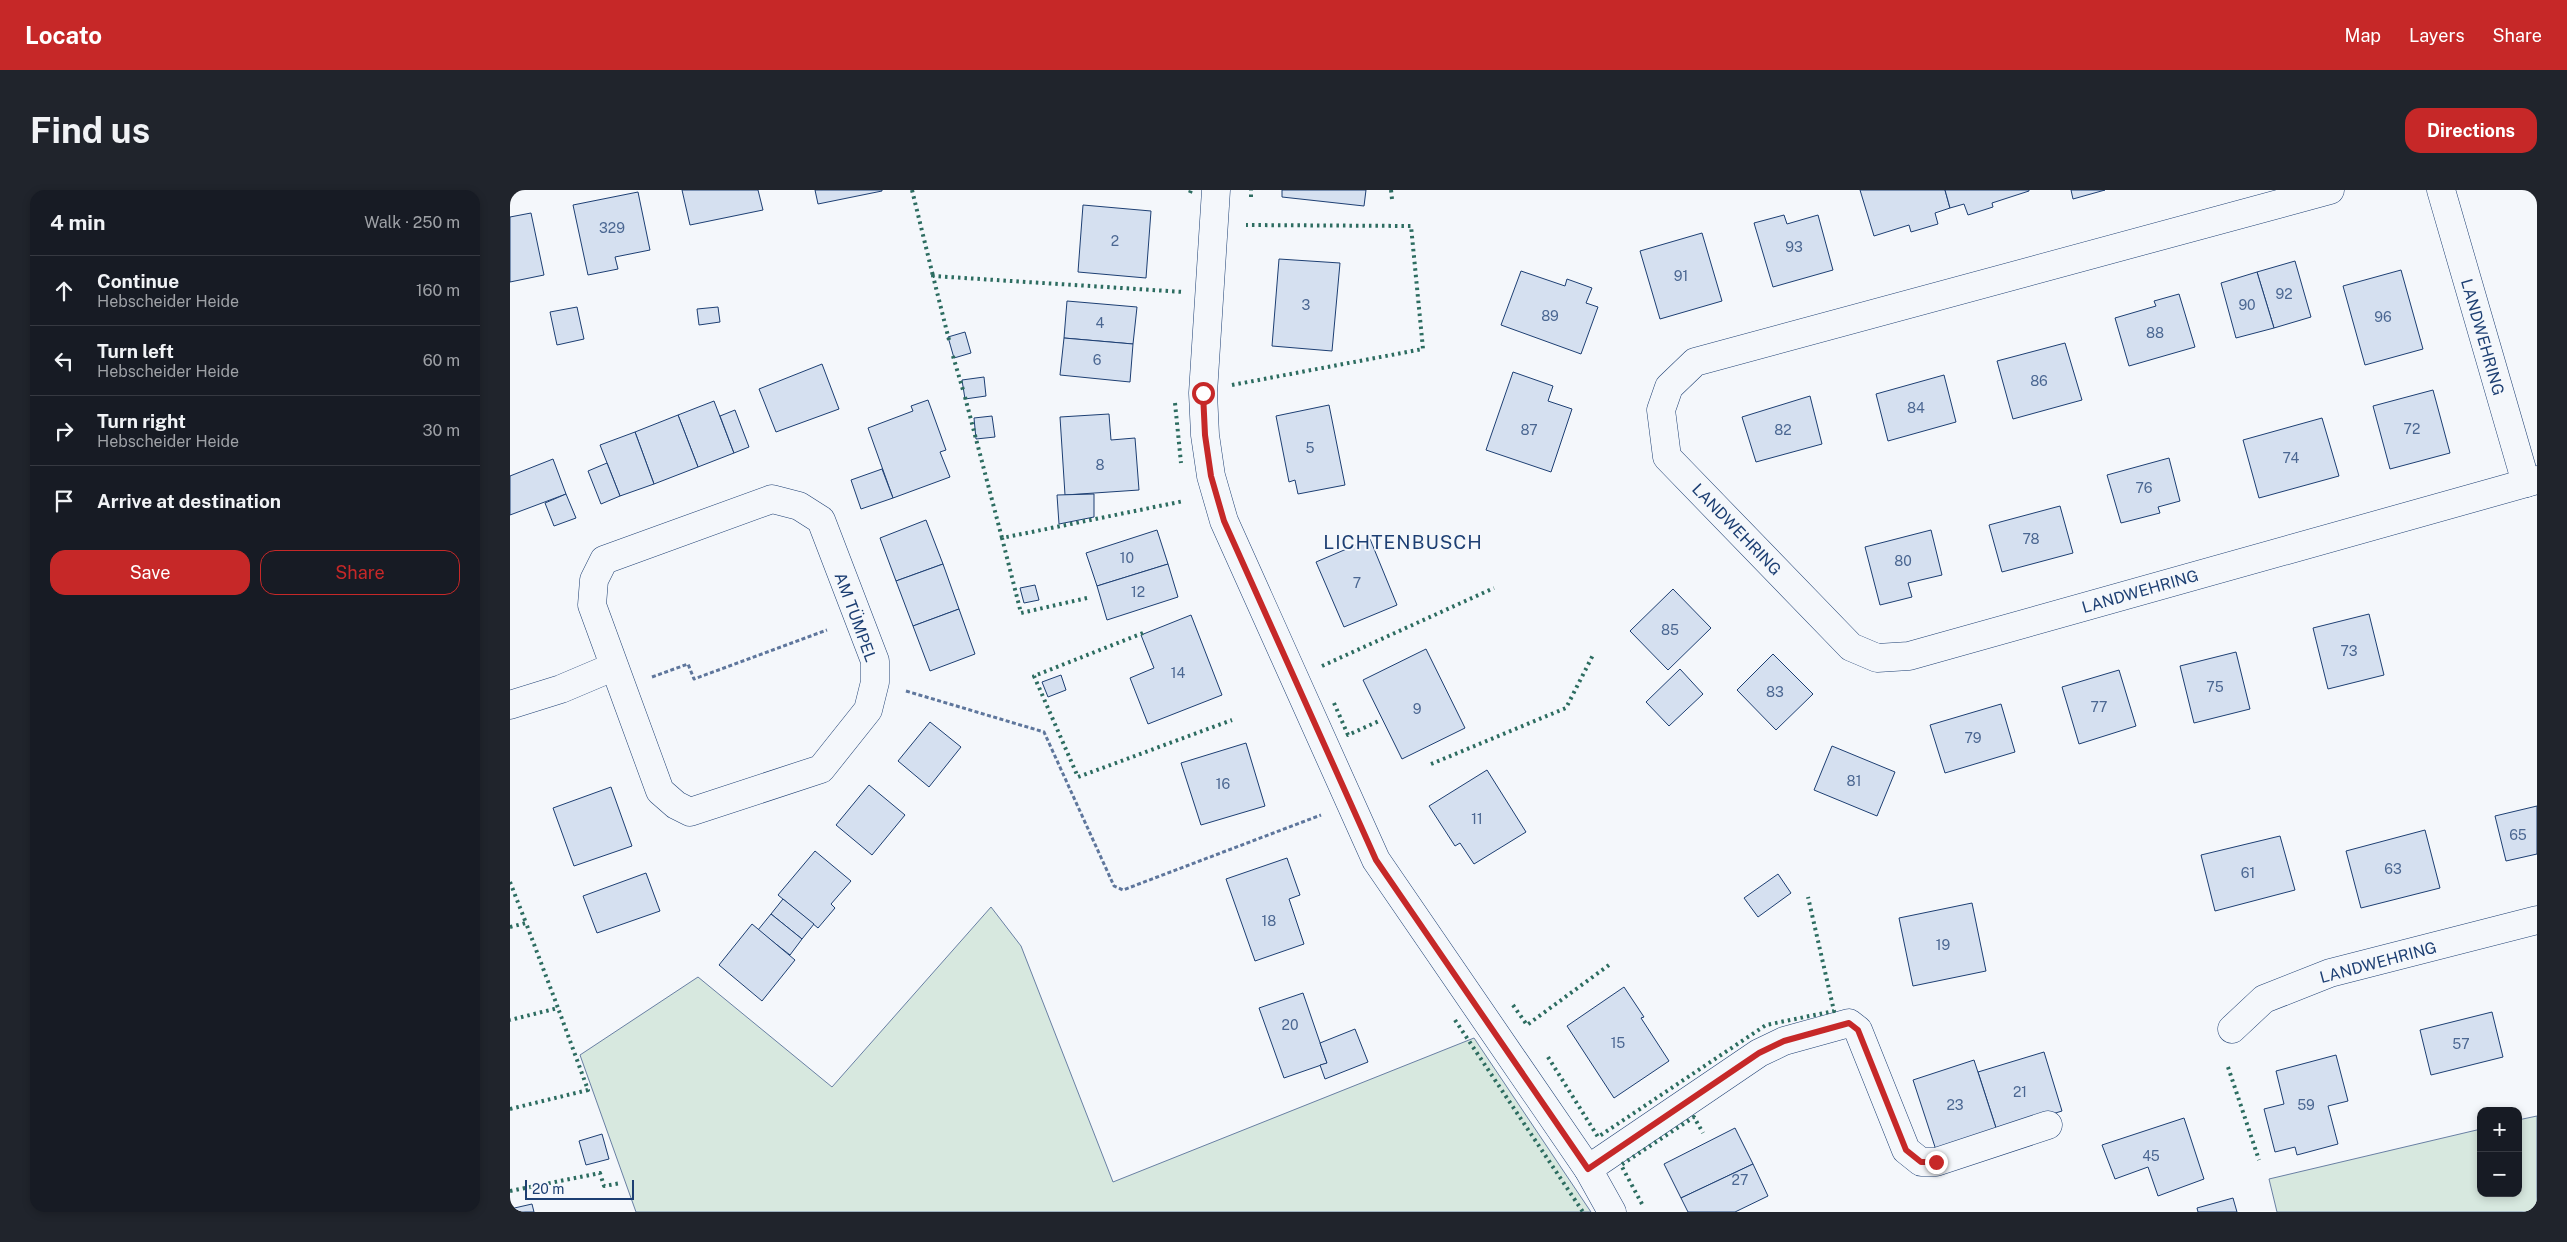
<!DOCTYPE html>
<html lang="en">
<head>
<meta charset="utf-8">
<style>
	:root { --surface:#171b24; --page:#20242c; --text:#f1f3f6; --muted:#9ea1a6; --line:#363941; --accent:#c62828 }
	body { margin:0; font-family:"Public Sans",sans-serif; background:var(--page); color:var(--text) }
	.controls { position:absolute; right:15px; bottom:15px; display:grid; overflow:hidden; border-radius:10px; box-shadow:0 2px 8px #0003 }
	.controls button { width:45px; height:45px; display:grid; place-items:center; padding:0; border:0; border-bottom:1px solid var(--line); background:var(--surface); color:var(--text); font:25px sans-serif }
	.scale { position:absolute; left:15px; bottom:12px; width:109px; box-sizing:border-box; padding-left:5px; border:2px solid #1d3f73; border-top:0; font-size:14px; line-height:18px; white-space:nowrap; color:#1d3f73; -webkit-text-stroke:4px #f4f7fb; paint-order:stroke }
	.stop { position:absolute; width:15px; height:15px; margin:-11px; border:4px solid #c62828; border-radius:50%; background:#fff }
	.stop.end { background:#c62828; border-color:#fff; box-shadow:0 1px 5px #0008 }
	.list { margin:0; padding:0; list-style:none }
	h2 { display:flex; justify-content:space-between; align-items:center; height:65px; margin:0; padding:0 20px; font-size:21px }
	h2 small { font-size:16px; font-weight:400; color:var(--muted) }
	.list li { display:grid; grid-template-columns:32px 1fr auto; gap:15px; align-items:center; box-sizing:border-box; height:70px; padding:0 20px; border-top:1px solid var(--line) }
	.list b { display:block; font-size:19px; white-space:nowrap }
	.list p { margin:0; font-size:16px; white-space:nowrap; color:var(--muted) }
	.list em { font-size:16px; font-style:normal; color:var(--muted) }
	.actions { display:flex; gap:10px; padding:15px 20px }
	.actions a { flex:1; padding:11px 0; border:1px solid var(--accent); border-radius:15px; text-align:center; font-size:18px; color:var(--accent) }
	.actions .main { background:var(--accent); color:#fff }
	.icon { flex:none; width:28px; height:28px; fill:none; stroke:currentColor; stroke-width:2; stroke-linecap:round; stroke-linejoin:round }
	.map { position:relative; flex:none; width:2027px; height:1022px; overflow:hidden; border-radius:15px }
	header { display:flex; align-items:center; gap:30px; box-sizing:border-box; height:70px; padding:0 25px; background:var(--accent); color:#fff }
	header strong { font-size:24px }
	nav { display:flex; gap:28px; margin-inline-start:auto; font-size:18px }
	.intro { display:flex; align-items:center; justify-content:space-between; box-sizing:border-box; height:120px; padding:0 30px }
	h1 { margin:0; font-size:35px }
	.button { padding:12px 22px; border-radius:15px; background:var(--accent); color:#fff; font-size:18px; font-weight:700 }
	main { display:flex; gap:30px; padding:0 30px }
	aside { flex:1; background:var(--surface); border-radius:15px; box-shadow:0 2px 8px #0003 }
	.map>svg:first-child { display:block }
</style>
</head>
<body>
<header>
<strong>Locato</strong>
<nav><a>Map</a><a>Layers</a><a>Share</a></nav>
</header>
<div class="intro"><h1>Find us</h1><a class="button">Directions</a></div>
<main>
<aside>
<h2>4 min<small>Walk · 250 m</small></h2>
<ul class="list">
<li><svg class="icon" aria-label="ahead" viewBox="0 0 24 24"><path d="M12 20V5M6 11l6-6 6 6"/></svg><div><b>Continue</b><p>Hebscheider Heide</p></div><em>160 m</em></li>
<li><svg class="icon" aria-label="left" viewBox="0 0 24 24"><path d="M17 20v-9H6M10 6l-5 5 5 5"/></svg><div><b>Turn left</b><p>Hebscheider Heide</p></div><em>60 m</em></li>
<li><svg class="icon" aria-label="right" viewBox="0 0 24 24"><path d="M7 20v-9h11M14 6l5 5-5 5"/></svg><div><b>Turn right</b><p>Hebscheider Heide</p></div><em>30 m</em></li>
<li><svg class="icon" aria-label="arrive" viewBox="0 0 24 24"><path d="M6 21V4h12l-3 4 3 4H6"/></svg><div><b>Arrive at destination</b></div></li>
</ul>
<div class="actions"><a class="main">Save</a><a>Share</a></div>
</aside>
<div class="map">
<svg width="2027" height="1022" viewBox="0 0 2027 1022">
	<rect width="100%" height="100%" fill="#f4f7fb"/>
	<g fill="#d7e8df" stroke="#687fa3">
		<path d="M481 717 511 756 603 992 964 848 1081 1022H126L70 865 188 787 322 897Z"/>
		<path d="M2027 926V1022H1767L1759 989 1971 939V1003H2008V930Z"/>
	</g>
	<g fill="#d5e0f0" stroke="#1d3f73">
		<path d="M172 0H248L253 20 180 35Z"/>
		<path d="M305 0H372V1L308 14Z"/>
		<path d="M772 0H856L854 16 772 7Z"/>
		<path d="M1350 0H1435L1440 18 1425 23 1428 34 1401 42 1399 35 1364 46Z"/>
		<path d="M1435 0H1519V1L1482 13 1483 17 1458 25 1454 14 1440 18Z"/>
		<path d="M1561 0H1595L1563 9Z"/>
		<path d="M128 2 140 60 105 67 108 79 78 85 63 15Z"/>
		<path d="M573 15 641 21 636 88 568 82Z"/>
		<path d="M21 23 34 85 0 92V27Z"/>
		<path d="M1274 25 1277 34 1308 25 1323 80 1263 97 1244 33Z"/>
		<path d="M1192 43 1212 111 1150 129 1130 61Z"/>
		<path d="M769 69 830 73 822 161 762 156Z"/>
		<path d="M1785 71 1801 127 1764 138 1747 82Z"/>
		<path d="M1891 80 1913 159 1855 175 1833 96Z"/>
		<path d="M1011 81 1055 96 1057 89 1082 98 1076 113 1088 117 1071 164 991 135Z"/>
		<path d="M1747 82 1764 138 1726 148 1711 93Z"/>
		<path d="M1669 104 1685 157 1619 176 1605 128 1646 116 1644 111Z"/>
		<path d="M557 111 627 117 623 154 554 148Z"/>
		<path d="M67 117 74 149 47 155 40 122Z"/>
		<path d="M208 117 210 132 189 135 187 119Z"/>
		<path d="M455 142 461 163 444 168 438 147Z"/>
		<path d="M554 148 623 154 620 192 550 185Z"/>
		<path d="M1555 153 1572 210 1503 229 1487 171Z"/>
		<path d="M312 174 329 219 266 242 249 199Z"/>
		<path d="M1003 182 1043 196 1038 211 1062 219 1041 282 976 260Z"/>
		<path d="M1434 185 1446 232 1378 251 1366 204Z"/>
		<path d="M474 187 476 206 455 209 452 190Z"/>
		<path d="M1923 200 1940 263 1880 279 1863 216Z"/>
		<path d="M1300 206 1312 254 1246 272 1232 227Z"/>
		<path d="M418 210 436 260 430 262 440 287 383 308 358 238 403 221 401 216Z"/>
		<path d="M204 211 224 263 188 277 168 225Z"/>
		<path d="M819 215 835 295 788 304 785 290 779 292 766 226Z"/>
		<path d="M225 220 239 257 224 263 210 226Z"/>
		<path d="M599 224 601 250 625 248 629 300 555 305 550 227Z"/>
		<path d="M168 225 188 277 144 294 125 242Z"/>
		<path d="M482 226 485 247 466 249 464 228Z"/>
		<path d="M1812 228 1829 286 1749 308 1733 250Z"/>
		<path d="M125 242 144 294 110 306 90 255Z"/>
		<path d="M1659 268 1670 311 1648 317 1650 323 1611 333 1597 285Z"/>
		<path d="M43 269 56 304 0 325V286Z"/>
		<path d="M97 273 110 306 91 314 78 281Z"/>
		<path d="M372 279 383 308 351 319 341 290Z"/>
		<path d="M56 304 66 328 44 336 35 313Z"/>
		<path d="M584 304V327L549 334 547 305Z"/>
		<path d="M1550 316 1563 363 1492 382 1479 335Z"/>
		<path d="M416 330 433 374 386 391 370 348Z"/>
		<path d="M647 340 658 374 587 396 576 363Z"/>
		<path d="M1421 340 1432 385 1398 393 1402 407 1370 415 1355 357Z"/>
		<path d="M860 349 887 415 834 437 806 372Z"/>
		<path d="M433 374 449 419 403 436 386 391Z"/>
		<path d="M658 374 668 407 597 430 587 396Z"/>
		<path d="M525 395 529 410 514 413 510 398Z"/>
		<path d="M1163 399 1201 438 1158 480 1120 441Z"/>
		<path d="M449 419 465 464 420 481 403 436Z"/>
		<path d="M1859 424 1874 485 1818 499 1803 438Z"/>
		<path d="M681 425 712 505 638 534 620 488 644 478 631 445Z"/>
		<path d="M916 459 955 538 892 569 853 490Z"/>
		<path d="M1726 462 1740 519 1684 533 1670 476Z"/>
		<path d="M1263 464 1303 504 1266 540 1227 500Z"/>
		<path d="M1170 479 1193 504 1159 536 1136 512Z"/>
		<path d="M1609 480 1626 536 1569 554 1552 497Z"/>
		<path d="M551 485 556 500 538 507 532 492Z"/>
		<path d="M1491 514 1505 562 1435 583 1420 535Z"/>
		<path d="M420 532 451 557 419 597 388 571Z"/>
		<path d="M736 553 755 616 691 635 671 573Z"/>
		<path d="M1322 556 1385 582 1367 626 1304 600Z"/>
		<path d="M977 580 1016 642 964 674 950 653 945 656 919 616Z"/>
		<path d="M359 595 395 625 362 665 326 635Z"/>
		<path d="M101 597 122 656 64 676 43 618Z"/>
		<path d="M2027 616V664L1996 671 1985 626Z"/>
		<path d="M1915 640 1930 698 1851 718 1836 661Z"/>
		<path d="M1770 646 1785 700 1705 721 1691 665Z"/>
		<path d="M305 661 341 691 321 714 325 718 308 738 268 705Z"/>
		<path d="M777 668 790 705 779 709 794 754 745 771 716 689Z"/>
		<path d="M136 683 150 721 87 743 73 706Z"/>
		<path d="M1268 684 1281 703 1248 727 1234 708Z"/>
		<path d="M273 709 304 734 292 749 261 724Z"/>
		<path d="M1462 713 1476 781 1403 796 1389 728Z"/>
		<path d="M261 724 292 749 280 765 248 740Z"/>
		<path d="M242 734 285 770 252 811 209 775Z"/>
		<path d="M1114 797 1134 827 1131 828 1159 871 1104 908 1057 836Z"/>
		<path d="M793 803 817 873 774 888 749 818Z"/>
		<path d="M1982 822 1993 867 1921 885 1910 840Z"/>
		<path d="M845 839 858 872 815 889 810 875 817 873 810 853Z"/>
		<path d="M1534 862 1552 921 1487 941 1468 882Z"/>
		<path d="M1826 865 1838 911 1818 916 1828 954 1787 965 1785 957 1765 962 1754 919 1774 914 1766 881Z"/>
		<path d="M1464 870 1487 941 1426 960 1403 890Z"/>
		<path d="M1674 928 1694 989 1648 1006 1638 977 1605 989 1592 955Z"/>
		<path d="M1225 938 1243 974 1171 1008 1154 974Z"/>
		<path d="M92 944 99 969 76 975 69 951Z"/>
		<path d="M1243 974 1258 1006 1225 1022H1178L1171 1008Z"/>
		<path d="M1723 1008 1727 1022H1688L1687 1018Z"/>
		<path d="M22 1014 24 1022H0V1019Z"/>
	</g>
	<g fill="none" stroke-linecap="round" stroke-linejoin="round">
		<g stroke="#1d3f73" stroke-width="29">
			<g id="street">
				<path d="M706 0 693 203 695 245 701 286 714 331 866 670 1078 979 1102 1022"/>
				<path d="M1820 0 1185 172 1159 197 1151 220 1157 267 1341 457 1367 468 1399 466 2027 290"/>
				<path d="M1931 0 2016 293"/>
				<path d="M262 309 289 316 311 330 365 471V492L358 520 311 579 180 622 166 615 150 601 82 415 84 390 94 370Z"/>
				<path d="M0 515 51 499 103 477"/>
				<path d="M1722 839 1754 809 1820 783 2027 730"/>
				<path d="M1078 979 1249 863 1274 851 1339 833 1348 840 1396 960 1411 972H1426L1538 935"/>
			</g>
		</g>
		<g stroke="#5e769c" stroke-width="3" stroke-dasharray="4 2.5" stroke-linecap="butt">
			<path d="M142 487 178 474 184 489 317 440"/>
			<path d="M396 501 534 542 604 696 613 700 811 625"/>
		</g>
		<use href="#street" stroke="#f4f7fb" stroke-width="28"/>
		<g stroke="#2c6c60" stroke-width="4" stroke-dasharray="2.5 4" stroke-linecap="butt">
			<path d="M402 0 423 86"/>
			<path d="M881 0 882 9"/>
			<path d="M680 3 681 0"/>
			<path d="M741 7V0"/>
			<path d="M439 150 423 86 674 102"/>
			<path d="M443 166 453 200"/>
			<path d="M722 195 913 159 901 36 736 35"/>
			<path d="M455 207 492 348"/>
			<path d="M665 213 671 273"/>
			<path d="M577 408 511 423 492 348 674 311"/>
			<path d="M633 443 524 486 568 587 722 530"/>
			<path d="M812 476 984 398"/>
			<path d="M824 513 838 545 869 531"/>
			<path d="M921 574 1056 518 1084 463"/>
			<path d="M0 692 16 733"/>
			<path d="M0 737 16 733 48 818 0 830"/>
			<path d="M1003 815 1017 835 1099 775"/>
			<path d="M945 830 1073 1022"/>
			<path d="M1038 867 1088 947 1256 835 1324 821 1298 707"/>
			<path d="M1718 877 1749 970"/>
			<path d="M0 919 78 900 48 818"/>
			<path d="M0 1001 90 983 94 996 111 993"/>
			<path d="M1132 1014 1111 975 1184 927 1193 943"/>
		</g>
	</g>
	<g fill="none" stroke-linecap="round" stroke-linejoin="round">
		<path stroke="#c62828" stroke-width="6" d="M693 203 695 245 701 286 714 331 866 670 1078 979 1249 863 1274 851 1339 833 1348 840 1396 960 1411 972H1426"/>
	</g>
	<g text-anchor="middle" stroke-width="4" stroke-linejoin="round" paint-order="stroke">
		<g font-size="14" fill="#4b6792">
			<text x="102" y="43">329</text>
			<text x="605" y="56">2</text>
			<text x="1284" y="62">93</text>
			<text x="1171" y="91">91</text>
			<text x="1774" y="109">92</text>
			<text x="796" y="120">3</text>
			<text x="1737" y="120">90</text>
			<text x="1040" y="131">89</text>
			<text x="1873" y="132">96</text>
			<text x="590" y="138">4</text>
			<text x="1645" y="148">88</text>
			<text x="587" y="175">6</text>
			<text x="1529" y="196">86</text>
			<text x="1406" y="223">84</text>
			<text x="1902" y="244">72</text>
			<text x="1019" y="245">87</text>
			<text x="1273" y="245">82</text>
			<text x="800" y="263">5</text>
			<text x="1781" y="273">74</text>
			<text x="590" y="280">8</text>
			<text x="1634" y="303">76</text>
			<text x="1521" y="354">78</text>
			<text x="617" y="373">10</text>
			<text x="1393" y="376">80</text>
			<text x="847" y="398">7</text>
			<text x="628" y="407">12</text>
			<text x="1160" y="445">85</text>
			<text x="1839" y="466">73</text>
			<text x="668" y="488">14</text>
			<text x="1705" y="502">75</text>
			<text x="1265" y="507">83</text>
			<text x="1589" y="522">77</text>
			<text x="907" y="524">9</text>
			<text x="1463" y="553">79</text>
			<text x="1344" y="596">81</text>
			<text x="713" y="599">16</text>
			<text x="967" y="634">11</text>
			<text x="2008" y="650">65</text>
			<text x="1883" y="684">63</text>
			<text x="1738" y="688">61</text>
			<text x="759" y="736">18</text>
			<text x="1433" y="760">19</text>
			<text x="780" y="840">20</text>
			<text x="1108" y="858">15</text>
			<text x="1951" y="859">57</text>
			<text x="1510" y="907">21</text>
			<text x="1445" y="920">23</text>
			<text x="1796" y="920">59</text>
			<text x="1641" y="971">45</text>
			<text x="1230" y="995">27</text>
		</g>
		<g font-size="16" fill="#1d3f73" stroke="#f4f7fb">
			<text transform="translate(1973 147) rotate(74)" y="6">LANDWEHRING</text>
			<text transform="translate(1227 339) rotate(46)" y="6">LANDWEHRING</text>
			<text transform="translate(1630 401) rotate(-16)" y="6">LANDWEHRING</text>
			<text transform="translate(346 427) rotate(70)" y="6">AM TÜMPEL</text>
			<text transform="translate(1868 772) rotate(-15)" y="6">LANDWEHRING</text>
		</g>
		<g font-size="19" letter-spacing="1" fill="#1d3f73" stroke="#f4f7fb">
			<text x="893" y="359">LICHTENBUSCH</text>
		</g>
	</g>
</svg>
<div class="controls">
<button>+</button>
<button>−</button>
</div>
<div class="scale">20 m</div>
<div class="stop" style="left:693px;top:203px"></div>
<div class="stop end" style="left:1426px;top:972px"></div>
</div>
</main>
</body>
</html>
